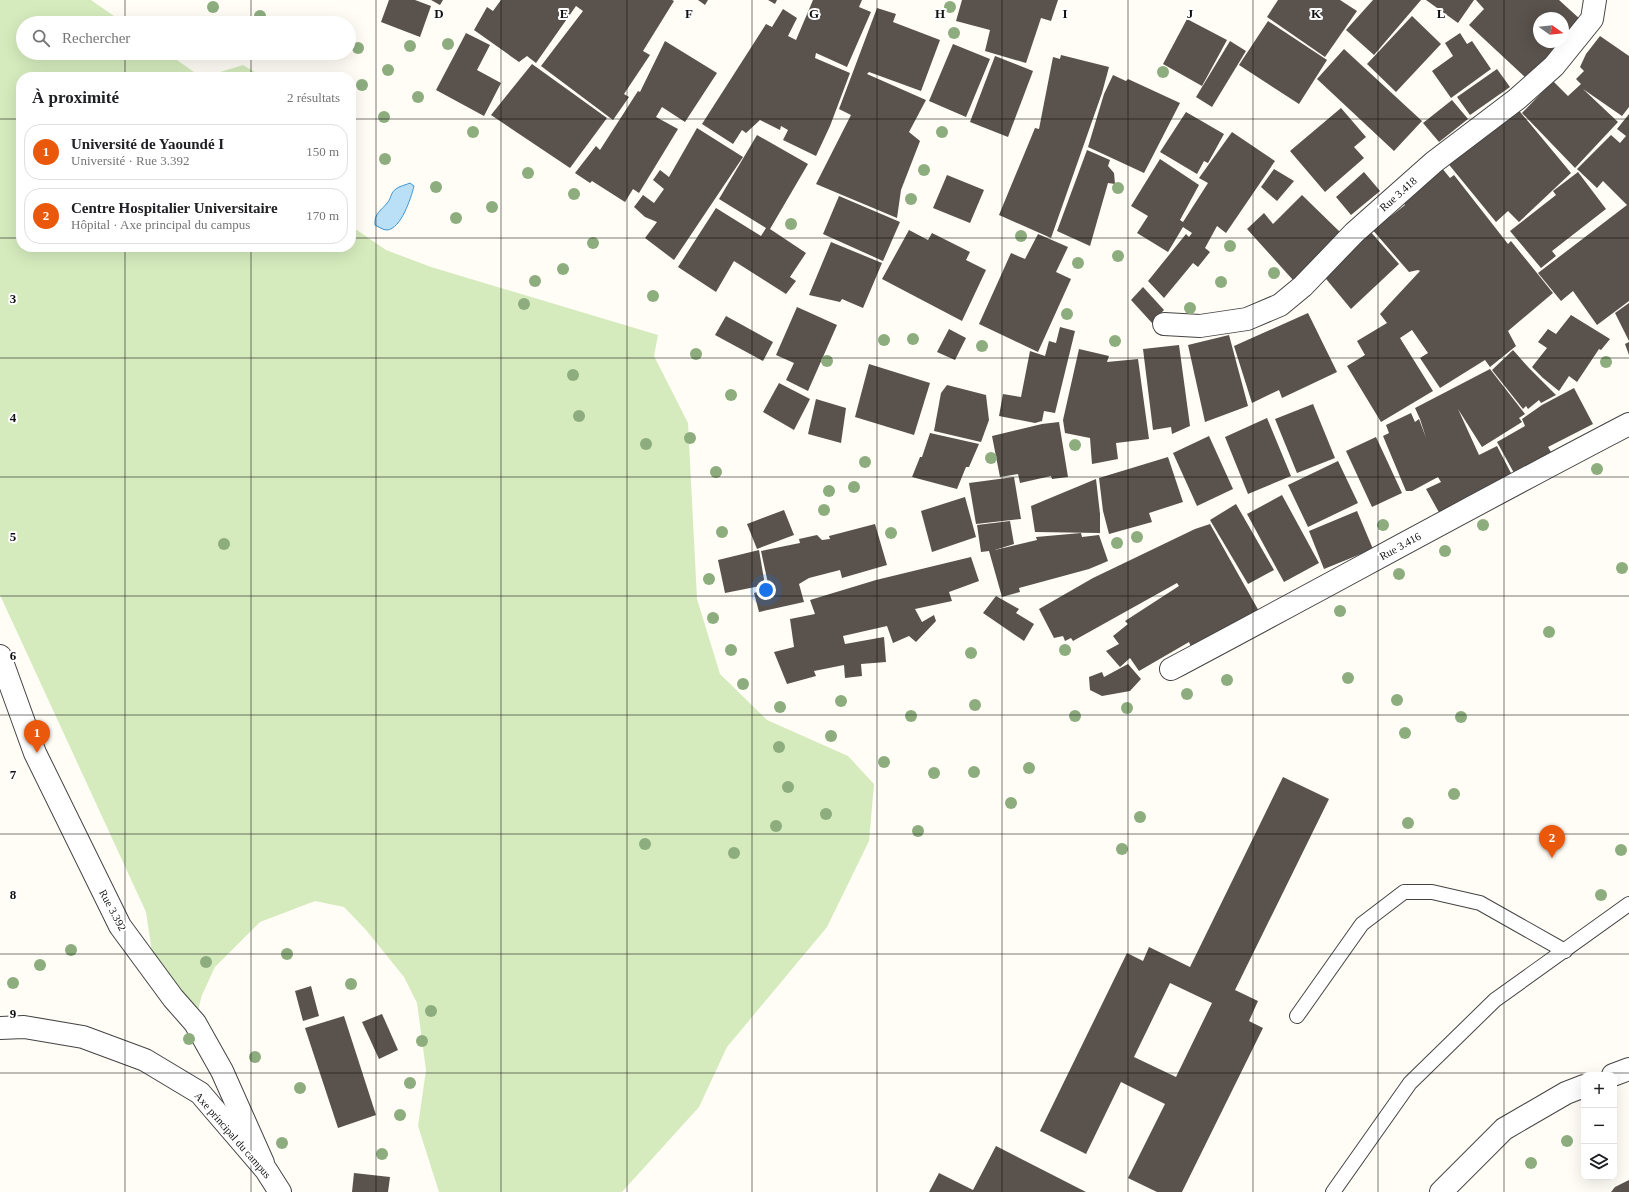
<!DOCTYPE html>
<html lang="fr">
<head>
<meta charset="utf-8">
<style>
	:root { --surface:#fff; --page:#f2f2f2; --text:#202124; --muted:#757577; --line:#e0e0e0; --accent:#ea580c }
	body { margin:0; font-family:"Times New Roman",serif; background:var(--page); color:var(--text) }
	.controls { position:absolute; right:12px; bottom:12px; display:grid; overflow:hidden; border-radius:8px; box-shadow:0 4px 16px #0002 }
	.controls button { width:36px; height:36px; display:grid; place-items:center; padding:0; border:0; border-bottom:1px solid var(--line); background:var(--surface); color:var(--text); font:20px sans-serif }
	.compass { position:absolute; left:1533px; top:12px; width:36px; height:36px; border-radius:50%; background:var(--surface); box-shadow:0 4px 16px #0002; rotate:105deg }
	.you { position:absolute; left:766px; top:590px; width:14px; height:14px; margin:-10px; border:3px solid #fff; border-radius:50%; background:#1a73e8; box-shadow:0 0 0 6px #1a73e833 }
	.badge { display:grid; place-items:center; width:26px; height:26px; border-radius:50%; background:var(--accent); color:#fff; font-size:13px; font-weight:700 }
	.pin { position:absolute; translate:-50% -33px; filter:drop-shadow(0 1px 2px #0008) }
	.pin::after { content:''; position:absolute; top:21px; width:14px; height:12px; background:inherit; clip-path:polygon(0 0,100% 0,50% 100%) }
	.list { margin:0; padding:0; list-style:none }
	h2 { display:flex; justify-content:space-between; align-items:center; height:52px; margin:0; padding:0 16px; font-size:17px }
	h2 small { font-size:13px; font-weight:400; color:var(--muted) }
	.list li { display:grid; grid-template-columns:26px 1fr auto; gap:12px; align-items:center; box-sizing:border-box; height:56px; margin:0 8px 8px; padding:0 8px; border:1px solid var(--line); border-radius:16px }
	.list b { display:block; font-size:15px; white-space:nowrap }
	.list p { margin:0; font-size:13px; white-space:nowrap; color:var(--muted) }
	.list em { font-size:13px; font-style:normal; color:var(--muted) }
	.icon { flex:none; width:22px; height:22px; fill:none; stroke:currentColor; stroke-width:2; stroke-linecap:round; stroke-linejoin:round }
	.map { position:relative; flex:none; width:1629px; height:1192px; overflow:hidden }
	.search { position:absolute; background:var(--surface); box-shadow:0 4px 16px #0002; left:16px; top:16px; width:340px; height:44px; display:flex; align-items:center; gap:10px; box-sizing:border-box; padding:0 14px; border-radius:22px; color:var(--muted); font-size:15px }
	.panel { position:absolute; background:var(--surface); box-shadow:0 4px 16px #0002; left:16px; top:72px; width:340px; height:180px; border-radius:16px }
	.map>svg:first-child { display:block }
</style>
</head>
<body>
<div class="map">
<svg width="1629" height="1192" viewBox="0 0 1629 1192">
	<rect width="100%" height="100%" fill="#fffdf5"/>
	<g fill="#d5ebbd">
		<path d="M0 0H91L124 23H23V53H167L201 77H21V247H351V226L386 250 431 267 658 335 654 356 688 423 697 599 720 674 767 720 848 756 874 784 869 841 827 927 727 1047 699 1107 622 1192H439L418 1126 426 1070 417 1003 404 977 366 930 344 907 315 901 260 922 215 967 202 995 198 1010 155 972 146 912 0 595Z"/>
		<path d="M243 65 263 77H204Z"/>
	</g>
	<path fill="#b9e0f7" stroke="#3f96cf" d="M410 183 414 186C411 198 401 229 387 230 383 230 379 227 375 225 374 213 381 211 388 202 391 198 391 192 396 189 399 186 406 185 410 183Z"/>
	<g fill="#5a524d" fill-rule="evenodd">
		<path d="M389 0H415L431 6 420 37 381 22Z"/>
		<path d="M431 0H443L440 5Z"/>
		<path d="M501 0H672L674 1 643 51 650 55 624 94 629 97 613 120 541 66 583 11 576 6 536 63 527 56 519 62 474 30 487 7 493 11Z"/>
		<path d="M698 0H708L705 5Z"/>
		<path d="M768 0H777L775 4Z"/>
		<path d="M813 0H862L859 7 871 12 847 67 816 53 815 58 850 73 830 126 816 156 783 140 788 130 781 126 780 130 760 120 746 133 742 130 733 144 702 124 766 24 772 27 783 9 797 18 788 36 796 40Z"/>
		<path d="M962 0H1058L1051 21 1041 18 1026 63 985 51 990 30 956 21Z"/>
		<path d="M1278 0H1340L1357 11 1325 57 1267 17Z"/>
		<path d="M1373 0H1421L1374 55 1346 30Z"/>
		<path d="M1426 0H1474L1458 23Z"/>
		<path d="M1476 0H1559L1581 20 1563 40V18H1539V42H1561L1527 79 1469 25 1484 9Z"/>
		<path d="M877 8 896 14 893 22 940 40 921 91 869 72 867 74 926 100 909 132 920 141 901 190 897 218 816 184 851 115 839 109Z"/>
		<path d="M1412 16 1441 44 1396 92 1367 64Z"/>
		<path d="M1187 19 1227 40 1202 86 1163 64Z"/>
		<path d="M1268 21 1327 60 1299 104 1239 65Z"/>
		<path d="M466 33 490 45 477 70 501 83 484 116 436 90Z"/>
		<path d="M1460 33 1467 44 1472 41 1491 69 1451 98 1432 71 1453 56 1445 43Z"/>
		<path d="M1600 36 1629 56V107L1622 116 1583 89 1618 122 1575 168 1522 113 1553 81 1568 96 1581 84 1576 79 1584 71 1580 67 1586 54Z"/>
		<path d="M665 41 717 73 685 122 662 107 656 117 678 129 639 193 633 189 625 202 592 181 590 183 575 173 596 146 600 150 638 91 640 92Z"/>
		<path d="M1230 41 1246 51 1212 107 1196 97Z"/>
		<path d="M953 44 990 59 966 117 929 101Z"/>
		<path d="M1344 49 1422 121 1394 151 1317 79Z"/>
		<path d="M1061 55 1109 67 1102 93 1051 238 999 215 1035 128 1039 129 1053 57 1060 59Z"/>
		<path d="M995 56 1033 71 1008 137 970 122Z"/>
		<path d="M532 64 607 118 570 168 491 115Z"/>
		<path d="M1497 69 1510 87 1470 115 1457 97Z"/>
		<path d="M1113 75 1126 81 1128 79 1180 103 1144 173 1088 147 1104 94Z"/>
		<path d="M1452 100 1468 119 1439 142 1423 123Z"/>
		<path d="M1516 107 1571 173 1519 222 1508 211 1496 222 1446 161Z"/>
		<path d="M1341 108 1366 137 1354 147 1364 158 1325 192 1290 151Z"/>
		<path d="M1186 112 1224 134 1208 163 1204 161 1197 174 1160 152Z"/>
		<path d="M1629 114V301L1597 325 1573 291 1561 301 1538 273 1627 205 1603 181 1597 188 1577 169 1611 135 1620 143 1626 136 1617 129Z"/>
		<path d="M697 128 743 157 674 260 645 238 657 222 645 217 634 207 643 195 654 203 664 189 653 180 660 170 669 177Z"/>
		<path d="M1232 132 1275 161 1226 233 1217 226 1205 248 1210 252 1198 267 1193 263 1164 298 1148 281 1186 234 1189 237 1192 233 1183 227 1168 252 1137 233 1148 216 1131 206 1160 159 1199 185 1180 220 1183 222 1208 183 1199 178Z"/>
		<path d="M757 135 808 164 770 229 806 253 790 277 796 281 786 294 734 261 716 292 678 267 716 208 761 236 766 228 719 199Z"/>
		<path d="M1087 150 1110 160 1108 166 1114 173 1115 184 1108 183 1090 246 1057 231Z"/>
		<path d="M1441 167 1450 178 1454 175 1508 244 1511 241 1553 293 1508 331 1516 346 1490 367 1485 360 1440 388 1420 358 1428 353 1412 330 1400 338 1433 391 1381 422 1347 366 1365 355 1357 341 1387 323 1380 314 1420 271 1418 270 1409 272 1371 228 1387 212 1391 216 1405 205 1400 198Z"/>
		<path d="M1274 169 1294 181 1277 201 1261 187Z"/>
		<path d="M1364 172 1380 191 1351 215 1336 197Z"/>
		<path d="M1578 172 1606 209 1552 251 1556 256 1541 268 1510 231 1556 195 1553 191Z"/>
		<path d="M947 175 984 190 970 223 933 208Z"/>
		<path d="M1302 195 1342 234 1293 280 1247 229 1264 213 1273 224Z"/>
		<path d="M839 196 900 222 883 261 823 234Z"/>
		<path d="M909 230 928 240 932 233 970 252 966 260 986 270 962 321 882 279Z"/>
		<path d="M1369 230 1399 264 1351 309 1322 274Z"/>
		<path d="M1038 234 1068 247 1056 272 1071 279 1038 352 979 324 1011 253 1025 259Z"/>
		<path d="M831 242 882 263 863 308 842 299 840 302 809 295Z"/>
		<path d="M1143 287 1164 310 1152 323 1131 300Z"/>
		<path d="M1629 303V341L1615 313Z"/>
		<path d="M797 307 837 325 808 391 786 380 794 363 776 355Z"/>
		<path d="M1308 313 1337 372 1282 398 1279 390 1252 403 1234 346Z"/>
		<path d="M1571 315 1610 339 1601 350 1599 349 1577 382 1569 376 1559 391 1543 378 1532 367 1547 348 1538 342 1548 329 1556 334Z"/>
		<path d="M726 316 773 342 763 361 715 335Z"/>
		<path d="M1060 327 1075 331 1055 413 1044 411 1042 421 1035 423 999 416 1003 394 1021 397 1030 351 1045 356 1049 341 1056 343Z"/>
		<path d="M949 329 966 338 955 360 937 352Z"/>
		<path d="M1229 335 1248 406 1205 422 1188 345Z"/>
		<path d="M1629 342V355L1625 344Z"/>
		<path d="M1179 345 1190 426 1172 434 1171 427 1153 430 1143 349Z"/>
		<path d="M1079 349 1109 356 1107 362 1138 359 1149 439 1116 443 1118 459 1092 464 1090 438 1065 433 1063 420Z"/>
		<path d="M1513 350 1529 368 1556 395 1541 403 1539 400 1528 409 1526 406 1523 409 1492 370Z"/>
		<path d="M869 364 930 383 914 435 855 417Z"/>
		<path d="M1490 369 1525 414 1519 418 1522 422 1482 447 1458 409 1479 455 1497 446 1512 475 1441 516 1426 489 1441 482 1438 477 1412 491H1406L1383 436 1389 433 1386 425 1411 413 1415 422 1419 419 1426 438 1420 419 1415 408Z"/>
		<path d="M779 383 810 399 794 430 763 412Z"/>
		<path d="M947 385 986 395 989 420 981 442 934 431 941 393Z"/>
		<path d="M1574 388 1593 424 1548 447 1551 452 1514 473 1497 442 1525 426 1522 419 1542 405Z"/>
		<path d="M816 399 846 408 841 443 808 434Z"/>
		<path d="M1313 404 1335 458 1297 473 1275 419Z"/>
		<path d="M1267 418 1291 476 1248 494 1225 437Z"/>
		<path d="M1059 422 1068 477 1052 479 1051 476 1020 483 1018 474 1000 477 992 436 1042 424Z"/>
		<path d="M930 433 979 444 969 467H966L957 489 912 477 920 457H922Z"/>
		<path d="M1209 436 1233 489 1197 506 1173 453Z"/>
		<path d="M1376 437 1402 493 1372 507 1346 451Z"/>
		<path d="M1168 457 1183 502 1149 513 1152 522 1109 534 1103 511 1099 478Z"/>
		<path d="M1338 461 1358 503 1308 527 1288 485Z"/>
		<path d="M1014 477 1021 519 976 524 969 483Z"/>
		<path d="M1096 479 1100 514V533L1035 532 1031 506Z"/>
		<path d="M1282 495 1319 563 1284 582 1247 514Z"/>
		<path d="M965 497 976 537 932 552 921 511Z"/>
		<path d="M1236 504 1274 570 1248 584 1210 520Z"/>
		<path d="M784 510 794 535 757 549 747 524Z"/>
		<path d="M1357 511 1373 549 1324 569 1309 531Z"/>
		<path d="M1010 521 1014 544 995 550 1037 540 1036 537 1081 533 1082 537 1099 535 1108 561 1089 569 1019 588 1020 592 1002 597 989 551 981 552 977 525Z"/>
		<path d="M875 524 887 565 842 578 840 570 809 578 799 584 804 602 759 612 754 593 769 588 761 551 800 543 799 539 817 535 822 540 830 539 829 536Z"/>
		<path d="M1210 524 1260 613 1193 652 1189 642 1139 671 1130 658 1120 667 1106 651 1119 644 1113 636 1128 624 1125 621 1179 586 1177 583 1073 641 1071 638 1065 641 1063 636 1054 638 1039 609 1093 578 1195 529Z"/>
		<path d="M759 550 765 585 725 593 718 560Z"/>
		<path d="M971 557 979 581 949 592 952 601 915 609 922 622 934 615 936 621 916 642 909 636 893 643 887 626 843 636 845 644 884 637 886 662 861 664 862 676 845 678 844 665 814 671 816 676 787 684 774 652 794 647 790 619 815 614 810 600 876 580Z"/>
		<path d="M996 596 1019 609 1016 613 1034 624 1024 641 983 613Z"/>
		<path d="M1128 664 1141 679 1130 691 1102 696 1090 690 1089 677 1102 672 1104 677Z"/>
		<path d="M1283 777 1329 799 1235 990 1258 1001 1249 1021 1263 1028 1182 1192H1157L1128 1178 1165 1104 1121 1082 1086 1154 1040 1131 1127 953 1143 961 1149 947 1190 967ZM1170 983 1212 1003 1176 1077 1134 1057Z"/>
		<path d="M311 986 319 1016 303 1021 295 991Z"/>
		<path d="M382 1014 398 1050 379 1059 362 1022Z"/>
		<path d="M344 1016 376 1115 338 1128 305 1028Z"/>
		<path d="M996 1146 1086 1192H929L939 1173 973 1190Z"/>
		<path d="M354 1173 390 1177 388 1192H352Z"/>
		<path d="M1629 1180V1192H1611L1615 1187Z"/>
	</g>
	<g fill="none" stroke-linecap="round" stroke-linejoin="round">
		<g stroke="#444" stroke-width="16">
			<g id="service">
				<path d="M1297 1016 1362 924 1404 892H1432L1480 903 1565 951"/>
				<path d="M1333 1192 1410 1083 1495 1000 1629 904"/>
			</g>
		</g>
		<g stroke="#444" stroke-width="24">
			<g id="minor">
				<path d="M1164 324 1200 326 1247 319 1280 305 1303 286 1354 233 1434 162 1517 99 1554 66 1592 19 1595 0"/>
				<path d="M0 656 35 753 120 926 173 998 195 1023 222 1071 263 1163"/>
				<path d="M1171 669C1324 588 1475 504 1629 424"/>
			</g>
		</g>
		<g stroke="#444" stroke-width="24">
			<g id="tertiary">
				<path d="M0 1028 24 1027 83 1037 145 1060 200 1093 266 1170 280 1192"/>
				<path d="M1613 1075 1629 1069"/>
				<path d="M1441 1192 1504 1129 1566 1093 1584 1086"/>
			</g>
		</g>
		<use href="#service" stroke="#fff" stroke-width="14"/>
		<use href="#minor" stroke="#fff" stroke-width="22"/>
		<use href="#tertiary" stroke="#fff" stroke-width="22"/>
	</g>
	<g fill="#8dad7f">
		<circle cx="213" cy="7" r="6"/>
		<circle cx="950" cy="7" r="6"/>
		<circle cx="260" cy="16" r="6"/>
		<circle cx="954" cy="33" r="6"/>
		<circle cx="448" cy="44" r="6"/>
		<circle cx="410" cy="46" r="6"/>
		<circle cx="358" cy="48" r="6"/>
		<circle cx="388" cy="70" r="6"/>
		<circle cx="1163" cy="72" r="6"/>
		<circle cx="362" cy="85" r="6"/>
		<circle cx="418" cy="97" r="6"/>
		<circle cx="384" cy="117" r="6"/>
		<circle cx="473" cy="132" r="6"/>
		<circle cx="942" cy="132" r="6"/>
		<circle cx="385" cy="159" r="6"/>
		<circle cx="924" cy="170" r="6"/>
		<circle cx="528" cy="173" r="6"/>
		<circle cx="436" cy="187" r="6"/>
		<circle cx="1118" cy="188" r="6"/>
		<circle cx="574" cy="194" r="6"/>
		<circle cx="911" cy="199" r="6"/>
		<circle cx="492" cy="207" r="6"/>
		<circle cx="456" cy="218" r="6"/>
		<circle cx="791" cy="224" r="6"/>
		<circle cx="1021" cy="236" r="6"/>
		<circle cx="593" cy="243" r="6"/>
		<circle cx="1230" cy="246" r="6"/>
		<circle cx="1118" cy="256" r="6"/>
		<circle cx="1078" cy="263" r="6"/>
		<circle cx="563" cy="269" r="6"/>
		<circle cx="1274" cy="273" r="6"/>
		<circle cx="535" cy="281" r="6"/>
		<circle cx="1221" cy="282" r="6"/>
		<circle cx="653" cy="296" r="6"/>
		<circle cx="524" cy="304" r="6"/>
		<circle cx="1190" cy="308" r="6"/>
		<circle cx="1067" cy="314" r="6"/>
		<circle cx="913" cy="339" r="6"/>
		<circle cx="884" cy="340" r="6"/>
		<circle cx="1115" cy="341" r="6"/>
		<circle cx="982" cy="346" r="6"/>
		<circle cx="696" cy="354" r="6"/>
		<circle cx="827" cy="361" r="6"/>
		<circle cx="1606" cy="362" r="6"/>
		<circle cx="573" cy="375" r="6"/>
		<circle cx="731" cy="395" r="6"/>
		<circle cx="579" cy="416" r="6"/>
		<circle cx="690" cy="438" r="6"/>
		<circle cx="646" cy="444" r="6"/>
		<circle cx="1075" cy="445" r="6"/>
		<circle cx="991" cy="458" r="6"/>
		<circle cx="865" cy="462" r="6"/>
		<circle cx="1597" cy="469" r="6"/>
		<circle cx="716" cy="472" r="6"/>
		<circle cx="854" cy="487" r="6"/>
		<circle cx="829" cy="491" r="6"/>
		<circle cx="824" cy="510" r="6"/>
		<circle cx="1383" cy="525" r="6"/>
		<circle cx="1483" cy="525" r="6"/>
		<circle cx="722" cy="532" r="6"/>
		<circle cx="891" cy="533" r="6"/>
		<circle cx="1137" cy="537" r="6"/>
		<circle cx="1117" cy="543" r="6"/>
		<circle cx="224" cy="544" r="6"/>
		<circle cx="1445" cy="551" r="6"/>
		<circle cx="1622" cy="568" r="6"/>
		<circle cx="1399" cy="574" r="6"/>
		<circle cx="709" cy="579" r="6"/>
		<circle cx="1340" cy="611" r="6"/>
		<circle cx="713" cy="618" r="6"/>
		<circle cx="1549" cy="632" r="6"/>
		<circle cx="731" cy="650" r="6"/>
		<circle cx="1065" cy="650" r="6"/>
		<circle cx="971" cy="653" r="6"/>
		<circle cx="1348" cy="678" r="6"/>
		<circle cx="1227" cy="680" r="6"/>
		<circle cx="743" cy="684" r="6"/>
		<circle cx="1187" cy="694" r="6"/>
		<circle cx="1397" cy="700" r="6"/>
		<circle cx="841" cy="701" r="6"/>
		<circle cx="975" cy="705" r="6"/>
		<circle cx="780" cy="707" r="6"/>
		<circle cx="1127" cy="708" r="6"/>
		<circle cx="911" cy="716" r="6"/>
		<circle cx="1075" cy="716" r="6"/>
		<circle cx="1461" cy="717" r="6"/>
		<circle cx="1405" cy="733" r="6"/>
		<circle cx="831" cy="736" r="6"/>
		<circle cx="779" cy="747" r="6"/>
		<circle cx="884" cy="762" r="6"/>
		<circle cx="1029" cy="768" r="6"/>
		<circle cx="974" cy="772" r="6"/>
		<circle cx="934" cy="773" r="6"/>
		<circle cx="788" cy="787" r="6"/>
		<circle cx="1454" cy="794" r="6"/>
		<circle cx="1011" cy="803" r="6"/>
		<circle cx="826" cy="814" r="6"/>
		<circle cx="1140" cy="817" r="6"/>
		<circle cx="1408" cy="823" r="6"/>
		<circle cx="776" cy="826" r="6"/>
		<circle cx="918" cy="831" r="6"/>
		<circle cx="645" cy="844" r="6"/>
		<circle cx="1122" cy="849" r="6"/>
		<circle cx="1621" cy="850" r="6"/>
		<circle cx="734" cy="853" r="6"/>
		<circle cx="1601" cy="895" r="6"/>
		<circle cx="71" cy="950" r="6"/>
		<circle cx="287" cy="954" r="6"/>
		<circle cx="206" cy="962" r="6"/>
		<circle cx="40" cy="965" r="6"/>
		<circle cx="13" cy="983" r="6"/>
		<circle cx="351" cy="984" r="6"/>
		<circle cx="431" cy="1011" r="6"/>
		<circle cx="189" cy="1039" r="6"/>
		<circle cx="422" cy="1041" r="6"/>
		<circle cx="255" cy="1057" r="6"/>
		<circle cx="410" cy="1083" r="6"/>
		<circle cx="300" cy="1088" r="6"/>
		<circle cx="400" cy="1115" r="6"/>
		<circle cx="1567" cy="1141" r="6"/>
		<circle cx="282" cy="1143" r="6"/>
		<circle cx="382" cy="1154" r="6"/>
		<circle cx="1531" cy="1163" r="6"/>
	</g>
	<path fill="none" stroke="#111" stroke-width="1" stroke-opacity="0.55" d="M125 0V23M251 0V23M376 0V1192M501 0V1192M627 0V1192M752 0V1192M877 0V1192M1002 0V1192M1128 0V1192M1253 0V1192M1378 0V1192M1504 0V1192M125 53V77M251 53V77M0 119H21M351 119H1629M0 238H21M351 238H1629M125 247V1192M251 247V1192M0 358H1629M0 477H1629M0 596H1629M0 715H1629M0 834H1629M0 954H1629M0 1073H1629"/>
	<g text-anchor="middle" stroke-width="4" stroke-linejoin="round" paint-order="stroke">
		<g font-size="11" fill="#111" stroke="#fff">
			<text transform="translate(1398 194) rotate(-42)" y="4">Rue 3.418</text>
			<text transform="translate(1400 546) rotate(-29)" y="4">Rue 3.416</text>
			<text transform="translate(113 910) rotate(62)" y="4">Rue 3.392</text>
			<text transform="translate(233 1135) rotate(49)" y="4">Axe principal du campus</text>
		</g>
	</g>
	<g font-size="13" text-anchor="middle" font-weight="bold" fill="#111" stroke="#fff" stroke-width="4" stroke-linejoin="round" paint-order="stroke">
		<text x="439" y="18">D</text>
		<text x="564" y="18">E</text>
		<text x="689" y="18">F</text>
		<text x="814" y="18">G</text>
		<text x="940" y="18">H</text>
		<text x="1065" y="18">I</text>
		<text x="1190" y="18">J</text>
		<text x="1316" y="18">K</text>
		<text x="1441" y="18">L</text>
		<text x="13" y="303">3</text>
		<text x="13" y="422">4</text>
		<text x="13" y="541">5</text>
		<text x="13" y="660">6</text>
		<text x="13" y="779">7</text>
		<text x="13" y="899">8</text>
		<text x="13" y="1018">9</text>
	</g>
</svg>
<div class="controls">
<button>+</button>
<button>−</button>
<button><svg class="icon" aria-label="layers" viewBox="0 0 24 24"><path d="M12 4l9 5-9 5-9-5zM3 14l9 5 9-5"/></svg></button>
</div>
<svg class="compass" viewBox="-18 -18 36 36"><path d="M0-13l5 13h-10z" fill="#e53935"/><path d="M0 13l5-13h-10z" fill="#757577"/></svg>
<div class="you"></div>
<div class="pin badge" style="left:37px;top:753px">1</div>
<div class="pin badge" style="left:1552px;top:858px">2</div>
<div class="search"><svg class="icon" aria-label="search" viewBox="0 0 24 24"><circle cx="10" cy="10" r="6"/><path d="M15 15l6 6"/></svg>Rechercher</div>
<section class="panel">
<h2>À proximité<small>2 résultats</small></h2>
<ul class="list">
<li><span class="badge">1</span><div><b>Université de Yaoundé I</b><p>Université · Rue 3.392</p></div><em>150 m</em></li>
<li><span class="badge">2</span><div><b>Centre Hospitalier Universitaire</b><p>Hôpital · Axe principal du campus</p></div><em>170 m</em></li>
</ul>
</section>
</div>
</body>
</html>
